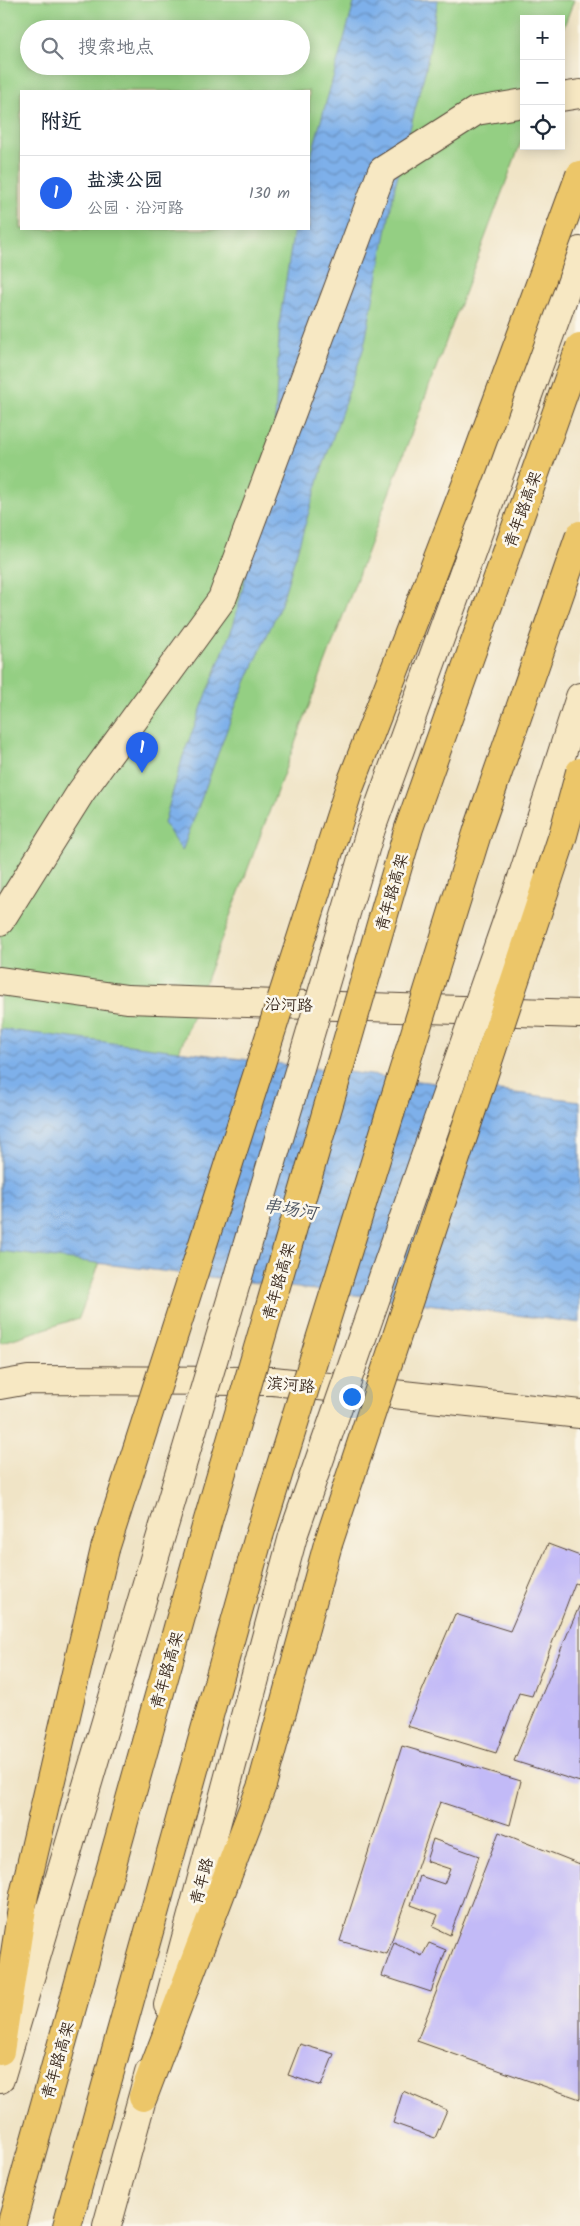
<!DOCTYPE html>
<html lang="zh">
<head>
<meta charset="utf-8">
<style>
	:root { --surface:#fff; --page:#f6f6f7; --text:#1f2937; --muted:#747a83; --line:#e0e1e3; --accent:#2563eb }
	body { margin:0; font-family:Kalam,"LXGW WenKai TC",sans-serif; background:var(--page); color:var(--text) }
	.controls { position:absolute; right:15px; top:15px; display:grid; overflow:hidden; border-radius:0px; box-shadow:0 2px 12px #0003 }
	.controls button { width:45px; height:45px; display:grid; place-items:center; padding:0; border:0; border-bottom:1px solid var(--line); background:var(--surface); color:var(--text); font:25px sans-serif }
	.you { position:absolute; left:351px; top:1396px; width:18px; height:18px; margin:-12px; border:4px solid #fff; border-radius:50%; background:#1a73e8; box-shadow:0 0 0 8px #1a73e833 }
	.badge { display:grid; place-items:center; width:32px; height:32px; border-radius:50%; background:var(--accent); color:#fff; font-size:16px; font-weight:700 }
	.pin { position:absolute; translate:-50% -41px; filter:drop-shadow(0 1px 2px #0008) }
	.pin::after { content:''; position:absolute; top:26px; width:18px; height:15px; background:inherit; clip-path:polygon(0 0,100% 0,50% 100%) }
	.list { margin:0; padding:0; list-style:none }
	h2 { display:flex; justify-content:space-between; align-items:center; height:65px; margin:0; padding:0 20px; font-size:21px }
	h2 small { font-size:16px; font-weight:400; color:var(--muted) }
	.list li { display:grid; grid-template-columns:32px 1fr auto; gap:15px; align-items:center; box-sizing:border-box; height:75px; padding:0 20px; border-top:1px solid var(--line) }
	.list b { display:block; font-size:19px; white-space:nowrap }
	.list p { margin:0; font-size:16px; white-space:nowrap; color:var(--muted) }
	.list em { font-size:16px; font-style:normal; color:var(--muted) }
	.icon { flex:none; width:28px; height:28px; fill:none; stroke:currentColor; stroke-width:2; stroke-linecap:round; stroke-linejoin:round }
	.map { position:relative; flex:none; width:580px; height:2226px; overflow:hidden }
	.search { position:absolute; background:var(--surface); box-shadow:0 2px 12px #0003; left:20px; top:20px; width:290px; height:55px; display:flex; align-items:center; gap:12px; box-sizing:border-box; padding:0 18px; border-radius:28px; color:var(--muted); font-size:19px }
	.panel { position:absolute; background:var(--surface); box-shadow:0 2px 12px #0003; left:20px; top:90px; width:290px; height:140px; border-radius:0px }
	.map>svg:first-child { display:block }
</style>
</head>
<body>
<div class="map">
<svg width="580" height="2226" viewBox="0 0 580 2226">
	<defs>
		<pattern id="water-waves" width="16" height="10" patternUnits="userSpaceOnUse" patternTransform="scale(1.25)"><rect width="16" height="10" fill="#7eb0ea"/><path d="M0 5q4-4 8 0t8 0" fill="none" stroke="#688fbd"/></pattern>
	</defs>
	<rect width="100%" height="100%" fill="#fbf7ec"/>
	<filter id="ink" filterUnits="userSpaceOnUse"><feTurbulence type="fractalNoise" baseFrequency=".02" numOctaves="2"/><feDisplacementMap in="SourceGraphic" scale="10" xChannelSelector="R" yChannelSelector="G"/><feConvolveMatrix kernelMatrix="1 2 1 2 8 2 1 2 1" color-interpolation-filters="sRGB"/></filter>
	<filter id="wash" filterUnits="userSpaceOnUse"><feTurbulence type="fractalNoise" baseFrequency=".0096" numOctaves="4" result="noise"/><feDisplacementMap in="SourceGraphic" scale="20" xChannelSelector="R" yChannelSelector="G"/><feGaussianBlur stdDeviation="1.12" result="paint"/><feColorMatrix in="noise" values="0 0 0 0 0 0 0 0 0 0 0 0 0 0 0 0 0 1.4 0 .05"/><feComposite in="paint" operator="in"/></filter>
	<g filter="url(#wash)">
		<rect width="100%" height="100%" fill="#f0e4c6"/>
		<path fill="#94cf83" stroke="#687c50" fill-rule="evenodd" d="M0 0H574L561 34V19H524V134L79 1318 0 1343ZM29 29H301V66H29ZM21 91H309V229H21Z"/>
		<g fill="url(#water-waves)" stroke="#5c6d84">
			<path d="M355 0H438L426 68 395 186 364 347 322 469 281 604 236 705 182 851 164 823 183 756 234 623 273 465 280 318 294 229H309V163Z"/>
			<path d="M0 1029 580 1101V1323L0 1251Z"/>
		</g>
		<g id="blocks">
			<g fill="#c2baf7">
				<path d="M548 1544 580 1556V1585L575 1583 532 1696 519 1693 496 1753 407 1726 455 1614 510 1631Z"/>
				<path d="M580 1604V1782L514 1761Z"/>
				<path d="M402 1746 521 1781 510 1825 440 1802 387 1954 340 1941Z"/>
				<path d="M499 1832 580 1864V2099L417 2041Z"/>
				<path d="M433 1839 479 1856 450 1935 433 1927 438 1915 411 1905 420 1876 444 1884 450 1869 426 1861Z"/>
				<path d="M394 1942 422 1956 429 1943 446 1950 431 1992 382 1976Z"/>
				<path d="M300 2044 334 2054 321 2086 288 2075Z"/>
				<path d="M403 2091 447 2110 435 2138 393 2123Z"/>
			</g>
		</g>
	</g>
	<g filter="url(#ink)">
		<use href="#blocks" fill-opacity="0" stroke="#564637" stroke-width="1"/>
		<g fill="none" stroke-linecap="round" stroke-linejoin="round">
			<g stroke="#564637" stroke-width="30">
				<g id="secondary">
					<path d="M561 97 580 94"/>
					<path d="M370 832 580 251"/>
					<path d="M522 878 580 697"/>
					<path d="M0 921 81 792 222 599 382 171 476 111 524 103"/>
					<path d="M0 981 127 999 580 1014"/>
					<path d="M0 1385 28 1380 273 1381 580 1414"/>
					<path d="M168 2005 293 1536"/>
					<path d="M0 2079 163 1529"/>
					<path d="M107 2226 149 2073"/>
				</g>
			</g>
			<g stroke="#564637" stroke-width="30">
				<g id="highway">
					<path d="M0 2051 24 1895 105 1549"/>
					<path d="M143 2097 262 1785 328 1544"/>
					<path d="M11 2226 206 1527"/>
					<path d="M67 2226 259 1536"/>
				</g>
			</g>
			<use href="#secondary" stroke="#f7e8c3" stroke-width="28"/>
			<use href="#highway" stroke="#ecc669" stroke-width="28"/>
			<g stroke="#564637" stroke-width="30" stroke-linecap="butt">
				<g id="secondary-bridge">
					<path d="M163 1529 370 832"/>
					<path d="M293 1536 522 878"/>
				</g>
			</g>
			<g stroke="#564637" stroke-width="30" stroke-linecap="butt">
				<g id="highway-bridge">
					<path d="M206 1527 409 828 580 347"/>
					<path d="M259 1536 479 827 580 535"/>
					<path d="M328 1544 563 835 580 772"/>
					<path d="M105 1549 350 786 473 467 580 175"/>
				</g>
			</g>
			<use href="#secondary-bridge" stroke="#f7e8c3" stroke-width="28"/>
			<use href="#highway-bridge" stroke="#ecc669" stroke-width="28"/>
		</g>
	</g>
	<g text-anchor="middle" stroke-width="5" stroke-linejoin="round" paint-order="stroke">
		<g font-size="16" fill="#3b2a1e" stroke="#fbf7ec">
			<text transform="translate(522 509) rotate(-70)" y="6">青年路高架</text>
			<text transform="translate(391 892) rotate(-74)" y="6">青年路高架</text>
			<text transform="translate(289 1004) rotate(2)" y="6">沿河路</text>
			<text transform="translate(278 1281) rotate(-74)" y="6">青年路高架</text>
			<text transform="translate(291 1384) rotate(5)" y="6">滨河路</text>
			<text transform="translate(166 1670) rotate(-74)" y="6">青年路高架</text>
			<text transform="translate(201 1881) rotate(-75)" y="6">青年路</text>
			<text transform="translate(57 2060) rotate(-74)" y="6">青年路高架</text>
		</g>
		<g font-size="18" font-style="italic" fill="#525965" stroke="#fbf7ec">
			<text transform="translate(290 1209) rotate(9)" y="6">串场河</text>
		</g>
	</g>
</svg>
<div class="controls">
<button>+</button>
<button>−</button>
<button><svg class="icon" aria-label="locate" viewBox="0 0 24 24"><circle cx="12" cy="12" r="6"/><path d="M12 2v4M12 18v4M2 12h4M18 12h4"/></svg></button>
</div>
<div class="you"></div>
<div class="pin badge" style="left:142px;top:773px">1</div>
<div class="search"><svg class="icon" aria-label="search" viewBox="0 0 24 24"><circle cx="10" cy="10" r="6"/><path d="M15 15l6 6"/></svg>搜索地点</div>
<section class="panel">
<h2>附近<small></small></h2>
<ul class="list">
<li><span class="badge">1</span><div><b>盐渎公园</b><p>公园 · 沿河路</p></div><em>130 m</em></li>
</ul>
</section>
</div>
</body>
</html>
